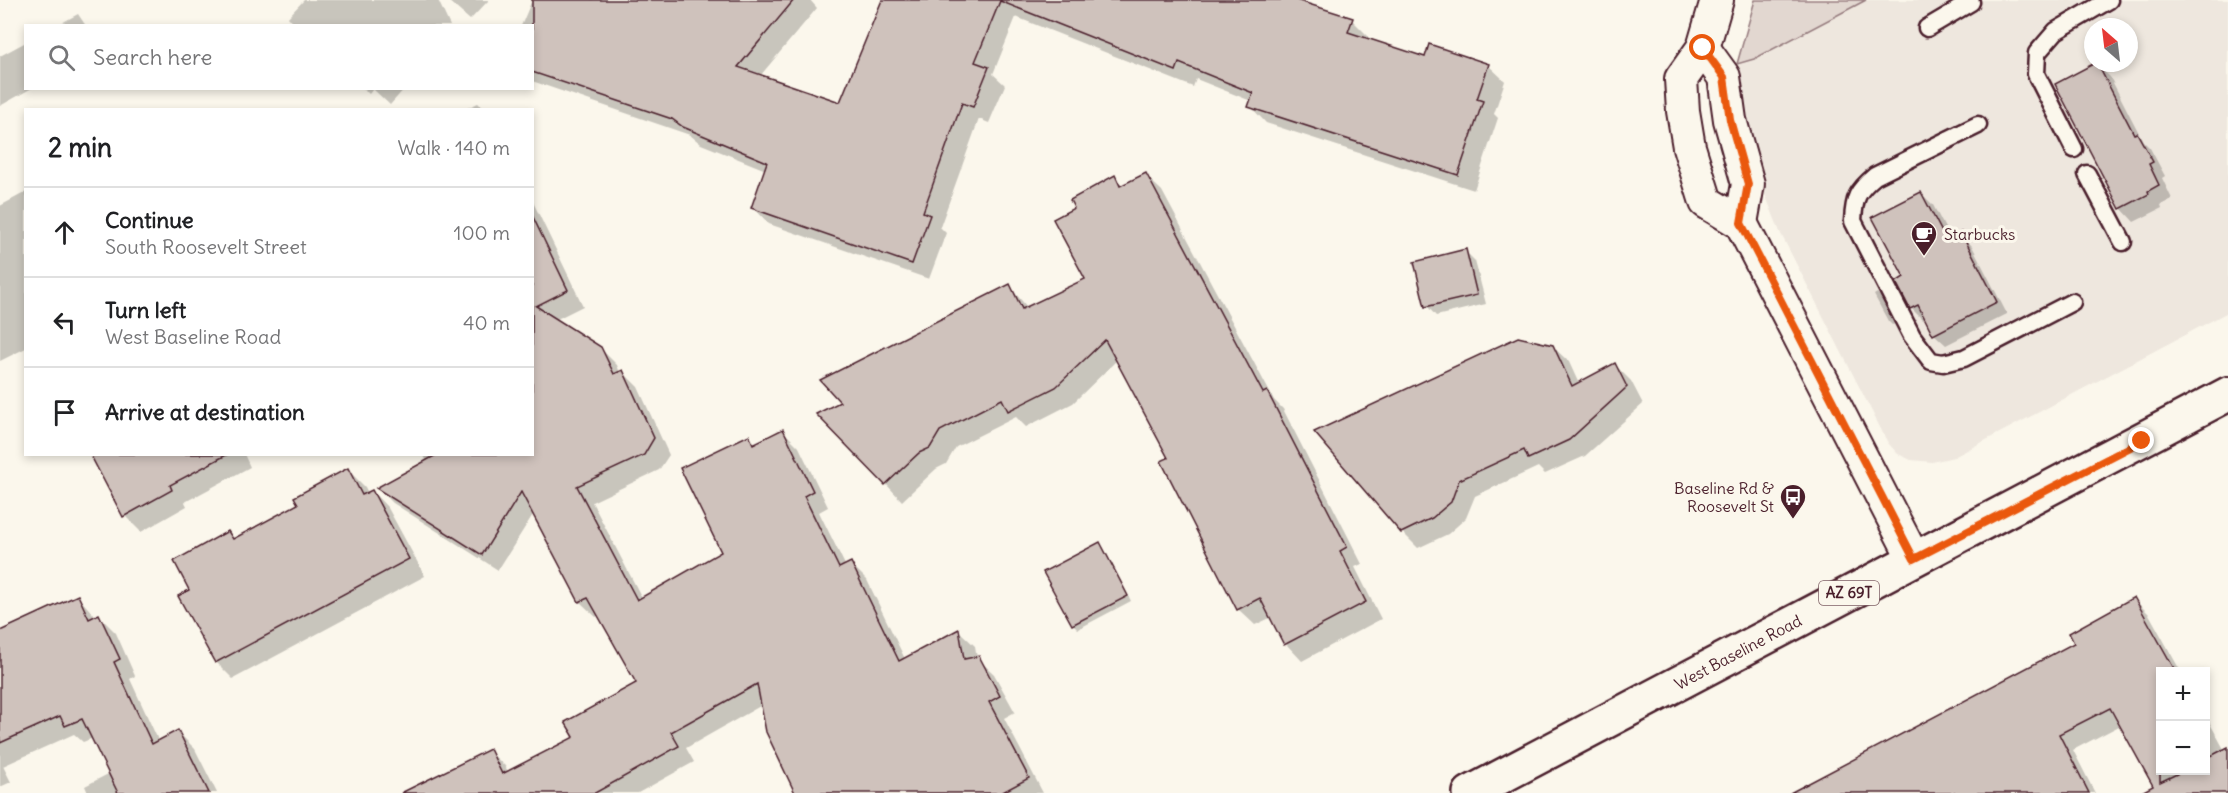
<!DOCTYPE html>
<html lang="en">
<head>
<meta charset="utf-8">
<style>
	:root { --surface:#fff; --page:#f6f6f6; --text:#202124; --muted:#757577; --line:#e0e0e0 }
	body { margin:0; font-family:Delius,sans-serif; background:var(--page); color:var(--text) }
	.controls { position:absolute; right:18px; bottom:18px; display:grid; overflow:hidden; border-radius:0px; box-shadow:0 3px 9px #0003 }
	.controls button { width:54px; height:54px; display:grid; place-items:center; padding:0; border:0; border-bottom:2px solid var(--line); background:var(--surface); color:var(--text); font:30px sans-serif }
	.compass { position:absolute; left:2084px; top:18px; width:54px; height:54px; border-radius:50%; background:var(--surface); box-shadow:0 3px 9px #0003; rotate:332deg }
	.stop { position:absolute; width:18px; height:18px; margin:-14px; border:4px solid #ea580c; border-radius:50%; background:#fff }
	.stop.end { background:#ea580c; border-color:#fff; box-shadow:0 2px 6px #0008 }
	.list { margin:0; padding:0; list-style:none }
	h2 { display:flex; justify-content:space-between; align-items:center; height:78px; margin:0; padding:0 24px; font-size:26px }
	h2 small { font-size:20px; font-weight:400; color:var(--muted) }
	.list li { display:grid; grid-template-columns:39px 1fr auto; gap:18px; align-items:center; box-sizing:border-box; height:90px; padding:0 24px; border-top:2px solid var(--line) }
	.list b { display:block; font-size:22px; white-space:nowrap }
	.list p { margin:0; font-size:20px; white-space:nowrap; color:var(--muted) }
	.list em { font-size:20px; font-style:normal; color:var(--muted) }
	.icon { flex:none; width:33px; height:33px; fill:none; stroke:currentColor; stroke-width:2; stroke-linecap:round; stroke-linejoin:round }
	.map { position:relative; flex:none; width:2228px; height:793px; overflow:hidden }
	.search { position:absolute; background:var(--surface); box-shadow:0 3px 9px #0003; left:24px; top:24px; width:510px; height:66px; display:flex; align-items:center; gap:15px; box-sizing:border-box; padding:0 21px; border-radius:0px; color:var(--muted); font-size:22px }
	.panel { position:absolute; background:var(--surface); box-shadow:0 3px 9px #0003; left:24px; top:108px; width:510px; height:348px; border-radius:0px }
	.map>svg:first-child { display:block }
</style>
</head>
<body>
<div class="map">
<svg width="2228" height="793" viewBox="0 0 2228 793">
	<rect width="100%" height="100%" fill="#fbf7ec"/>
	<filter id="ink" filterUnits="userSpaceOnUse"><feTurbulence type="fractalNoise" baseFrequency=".0167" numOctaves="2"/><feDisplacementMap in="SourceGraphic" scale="12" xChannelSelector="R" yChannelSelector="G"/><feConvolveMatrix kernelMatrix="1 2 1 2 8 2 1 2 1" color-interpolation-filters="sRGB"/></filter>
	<g filter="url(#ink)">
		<path fill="#eee7de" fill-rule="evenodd" d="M1866 0H2228V312L1954 457 1932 462 1911 460 1898 454 1888 443 1780 232 1746 146 1738 107 1737 64 1754 59ZM2093 27H2129V63H2093Z"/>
		<path fill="#e2d7d0" stroke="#967b7e" stroke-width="1.5" d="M1755 0H1866L1754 59 1737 64Z"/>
		<g fill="#0003">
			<path d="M304 0H438L450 26H296L288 17Z"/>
			<path d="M447 0H489L470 20Z"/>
			<path d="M532 0H810L817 8 760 76 841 104 883 0H1292L1352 20 1368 36 1367 40 1426 59 1488 65 1505 81 1494 114 1498 118 1474 190 1266 123 1250 106 1251 101 1196 79 1193 87 1016 17 993 74 1005 85 989 123 979 119 940 227 946 233 929 279 769 224 753 207 766 170 701 144 690 135 532 81V26H521Z"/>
			<path d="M78 14 86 26H56Z"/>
			<path d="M26 42V88H32L0 106V56Z"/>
			<path d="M2096 64 2110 77 2143 141 2150 148 2165 176 2162 178 2172 199 2161 205 2162 208 2134 222 2121 208Z"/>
			<path d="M363 88H405L390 105 373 89 369 94Z"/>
			<path d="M478 103 485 110H463Z"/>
			<path d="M1145 175 1162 191 1274 400 1283 409 1362 564 1355 567 1381 619 1302 661 1286 644 1272 617 1255 625 1238 609 1170 458 1117 360 1073 403 1026 427 1016 417 956 447 946 464 936 469 902 501 886 484 843 402 1009 286 1028 308 1087 280 1076 208 1114 177 1123 186Z"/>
			<path d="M26 192V348L0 361V206Z"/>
			<path d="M1921 193 1933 205 1949 236 1956 237 1961 234 1972 246 2007 314 1946 345 1934 334 1926 318 1923 320 1911 308 1906 278Z"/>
			<path d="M532 200 583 306 555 320 600 348 617 365 620 373 623 372 638 387 669 455 659 470 592 502 642 598 723 553 749 436 756 444 783 431 799 447 828 507 819 512 846 567 851 564 867 580 905 659 959 631 975 646 977 658 994 674 1015 712 1004 718 1043 793H798L762 705 686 748 694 762 638 793H454L489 751 505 766 508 772 576 738 638 683 599 615 596 617 580 602 534 513 498 570 393 503 378 488 427 462 423 454H532Z"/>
			<path d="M1465 251 1475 261 1486 304 1436 316 1427 306Z"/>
			<path d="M1877 293 1882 298 1895 324 1892 325 1888 321 1874 295Z"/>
			<path d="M1552 346 1569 362 1579 384 1615 365 1631 381 1643 404 1585 456 1545 474 1538 467 1475 496 1466 518 1448 534 1418 548 1402 532Z"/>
			<path d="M92 454H244L250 467 185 502 187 506 141 532 125 516Z"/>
			<path d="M348 470 365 487 368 493 372 491 388 508 425 576 233 679 216 662 191 591 228 533 235 540 300 505Z"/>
			<path d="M1100 543 1104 548 1131 601 1078 629 1074 625 1045 572Z"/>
			<path d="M78 597 96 617 99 616 116 633 135 676 130 679 159 742 178 732 195 749 217 793H88L85 786 110 773 93 738 83 742 74 734 3 766 11 782 0 787V632Z"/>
			<path d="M2134 599 2149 614 2181 672H2160V770H2206V716L2225 751 2228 749V793H2143L2155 787 2121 725 2073 750 2095 793H1793L2076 643Z"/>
		</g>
		<g fill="#cfc2bc" stroke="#4a1f2b" stroke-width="1.5">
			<path d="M532 0H794L738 67 840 102 882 0H1296L1353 18 1348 32 1425 57 1429 44 1489 64 1477 99 1483 101 1458 175 1248 107 1253 93 1179 63 1176 71 1000 1 975 62 989 67 973 107 962 103 923 212 930 215 912 264 751 208 767 162 683 127 672 119 532 72Z"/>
			<path d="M2095 63H2097L2134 134 2137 133 2153 162 2149 164 2159 185 2148 191 2149 194 2120 209 2055 84Z"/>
			<path d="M1146 173 1263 393 1267 391 1347 547 1340 551 1366 602 1284 645 1260 598 1237 610 1161 461 1168 458 1105 340 1056 387 1008 411 1002 399 940 431 930 448 919 453 885 485 816 414 840 402 820 380 1010 284 1022 309 1085 279 1053 219 1074 208 1070 200 1115 175 1120 186Z"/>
			<path d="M1921 192 1944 236 1954 232 1956 235 1961 232 1997 302 1933 335 1918 305 1910 309 1896 282 1904 277 1872 217Z"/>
			<path d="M532 215 568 290 536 306 601 347 614 374 623 370 654 438 644 455 577 486 637 600 721 552 680 468 749 435 753 444 783 429 813 491 804 496 839 568 851 562 899 661 959 629 964 659 979 656 1000 696 989 702 1029 778 1001 793H795L766 732 757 684 671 732 679 746 595 793H401L490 749 502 774 574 737 565 722 636 683 588 598 579 602 521 492 482 555 376 488 438 454H532Z"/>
			<path d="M1466 249 1477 295 1425 307 1414 262Z"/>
			<path d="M1518 337 1553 345 1572 386 1615 363 1627 387 1569 440 1528 459 1524 450 1459 480 1451 502 1432 518 1401 533 1314 432Z"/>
			<path d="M90 454H228L170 485 172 490 123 517Z"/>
			<path d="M348 468 362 495 372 490 409 559 215 663 178 596 189 590 174 561 228 531 233 539 298 504 294 497Z"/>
			<path d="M1100 542 1128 596 1072 625 1043 572Z"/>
			<path d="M78 595 89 619 99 614 120 659 114 662 152 744 178 730 209 793H118L82 719 65 726 60 716 0 743V631Z"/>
			<path d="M2134 597 2176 672H2160V782L2183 771H2205V759L2228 747V793H2140L2153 786 2110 708 2059 734 2089 793H1790L2074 643 2069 633Z"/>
		</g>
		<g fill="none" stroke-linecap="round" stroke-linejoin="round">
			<g stroke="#4a1f2b" stroke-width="21">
				<g id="lane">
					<path d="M1927 28 1971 2"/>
					<path d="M1978 125 1875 176C1857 191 1854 198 1853 221L1912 336 1931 361 1943 363 1964 358 2072 302"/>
					<path d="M2074 149 2036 74 2037 53 2056 31 2109 0"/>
					<path d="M2087 174 2123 242"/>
				</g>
			</g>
			<g stroke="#4a1f2b" stroke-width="36">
				<g id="street">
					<path d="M1717 0 1703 48 1681 79 1683 111 1689 147 1706 202 1741 223 1914 559"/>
					<path d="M1703 48 1724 77 1730 120 1748 184 1741 223"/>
				</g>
			</g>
			<g stroke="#4a1f2b" stroke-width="38">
				<path id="primary" d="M1470 793 2228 394"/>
			</g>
			<use href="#lane" stroke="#fbf7ec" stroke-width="16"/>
			<use href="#street" stroke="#fbf7ec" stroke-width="32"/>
			<use href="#primary" stroke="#fbf7ec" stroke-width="33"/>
		</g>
	</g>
	<g fill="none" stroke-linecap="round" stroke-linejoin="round" filter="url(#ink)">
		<path stroke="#ea580c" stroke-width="8" d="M1703 48 1724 77 1730 120 1748 184 1741 223 1914 559 2142 441"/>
	</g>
	<defs>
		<g id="cafe-pin" transform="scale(1.35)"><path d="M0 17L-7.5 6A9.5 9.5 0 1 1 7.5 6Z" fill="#4a1f2b" stroke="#fbf7ec"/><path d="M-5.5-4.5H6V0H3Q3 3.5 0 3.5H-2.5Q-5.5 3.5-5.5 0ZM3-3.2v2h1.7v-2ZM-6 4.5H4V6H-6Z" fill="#fff"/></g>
		<g id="bus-pin" transform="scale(1.35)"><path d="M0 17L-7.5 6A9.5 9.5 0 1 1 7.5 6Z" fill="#4a1f2b" stroke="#fbf7ec"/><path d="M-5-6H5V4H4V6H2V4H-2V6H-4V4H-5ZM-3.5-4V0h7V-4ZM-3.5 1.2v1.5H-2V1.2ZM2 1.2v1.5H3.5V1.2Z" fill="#fff"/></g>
	</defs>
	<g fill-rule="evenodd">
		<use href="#cafe-pin" x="1924" y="234"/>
		<use href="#bus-pin" x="1793" y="497"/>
	</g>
	<g text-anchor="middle" stroke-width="6" stroke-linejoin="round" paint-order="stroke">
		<rect fill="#fbf7ec" stroke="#7f6065" stroke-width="1.5" x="1819" y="581" width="60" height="24" rx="4.5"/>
		<g font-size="15" font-weight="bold" fill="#4a1f2b">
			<text x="1849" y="598">AZ 69T</text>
		</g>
		<g font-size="16" fill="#4a1f2b" stroke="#fbf7ec" text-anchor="start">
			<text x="1944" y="240">Starbucks</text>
			<text x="1774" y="494" text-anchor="end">Baseline Rd &amp;<tspan x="1774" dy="18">Roosevelt St</tspan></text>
		</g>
		<g font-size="16" fill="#4a1f2b" stroke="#fbf7ec">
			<text transform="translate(1738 652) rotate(-28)" y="6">West Baseline Road</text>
		</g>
	</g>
</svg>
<div class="controls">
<button>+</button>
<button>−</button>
</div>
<svg class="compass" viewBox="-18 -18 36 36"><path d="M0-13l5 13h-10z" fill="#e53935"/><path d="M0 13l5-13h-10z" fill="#757577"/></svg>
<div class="stop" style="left:1703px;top:48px"></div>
<div class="stop end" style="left:2142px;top:441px"></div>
<div class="search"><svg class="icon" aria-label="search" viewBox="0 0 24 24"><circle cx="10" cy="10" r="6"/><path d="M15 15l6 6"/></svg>Search here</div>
<section class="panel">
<h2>2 min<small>Walk · 140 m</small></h2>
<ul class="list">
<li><svg class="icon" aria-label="ahead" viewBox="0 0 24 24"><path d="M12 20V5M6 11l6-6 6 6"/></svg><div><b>Continue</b><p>South Roosevelt Street</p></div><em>100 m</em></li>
<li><svg class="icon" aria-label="left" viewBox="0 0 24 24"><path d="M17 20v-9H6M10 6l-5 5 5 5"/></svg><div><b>Turn left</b><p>West Baseline Road</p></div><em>40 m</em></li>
<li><svg class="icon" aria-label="arrive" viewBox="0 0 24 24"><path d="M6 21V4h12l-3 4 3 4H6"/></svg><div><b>Arrive at destination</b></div></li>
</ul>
</section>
</div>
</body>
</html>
